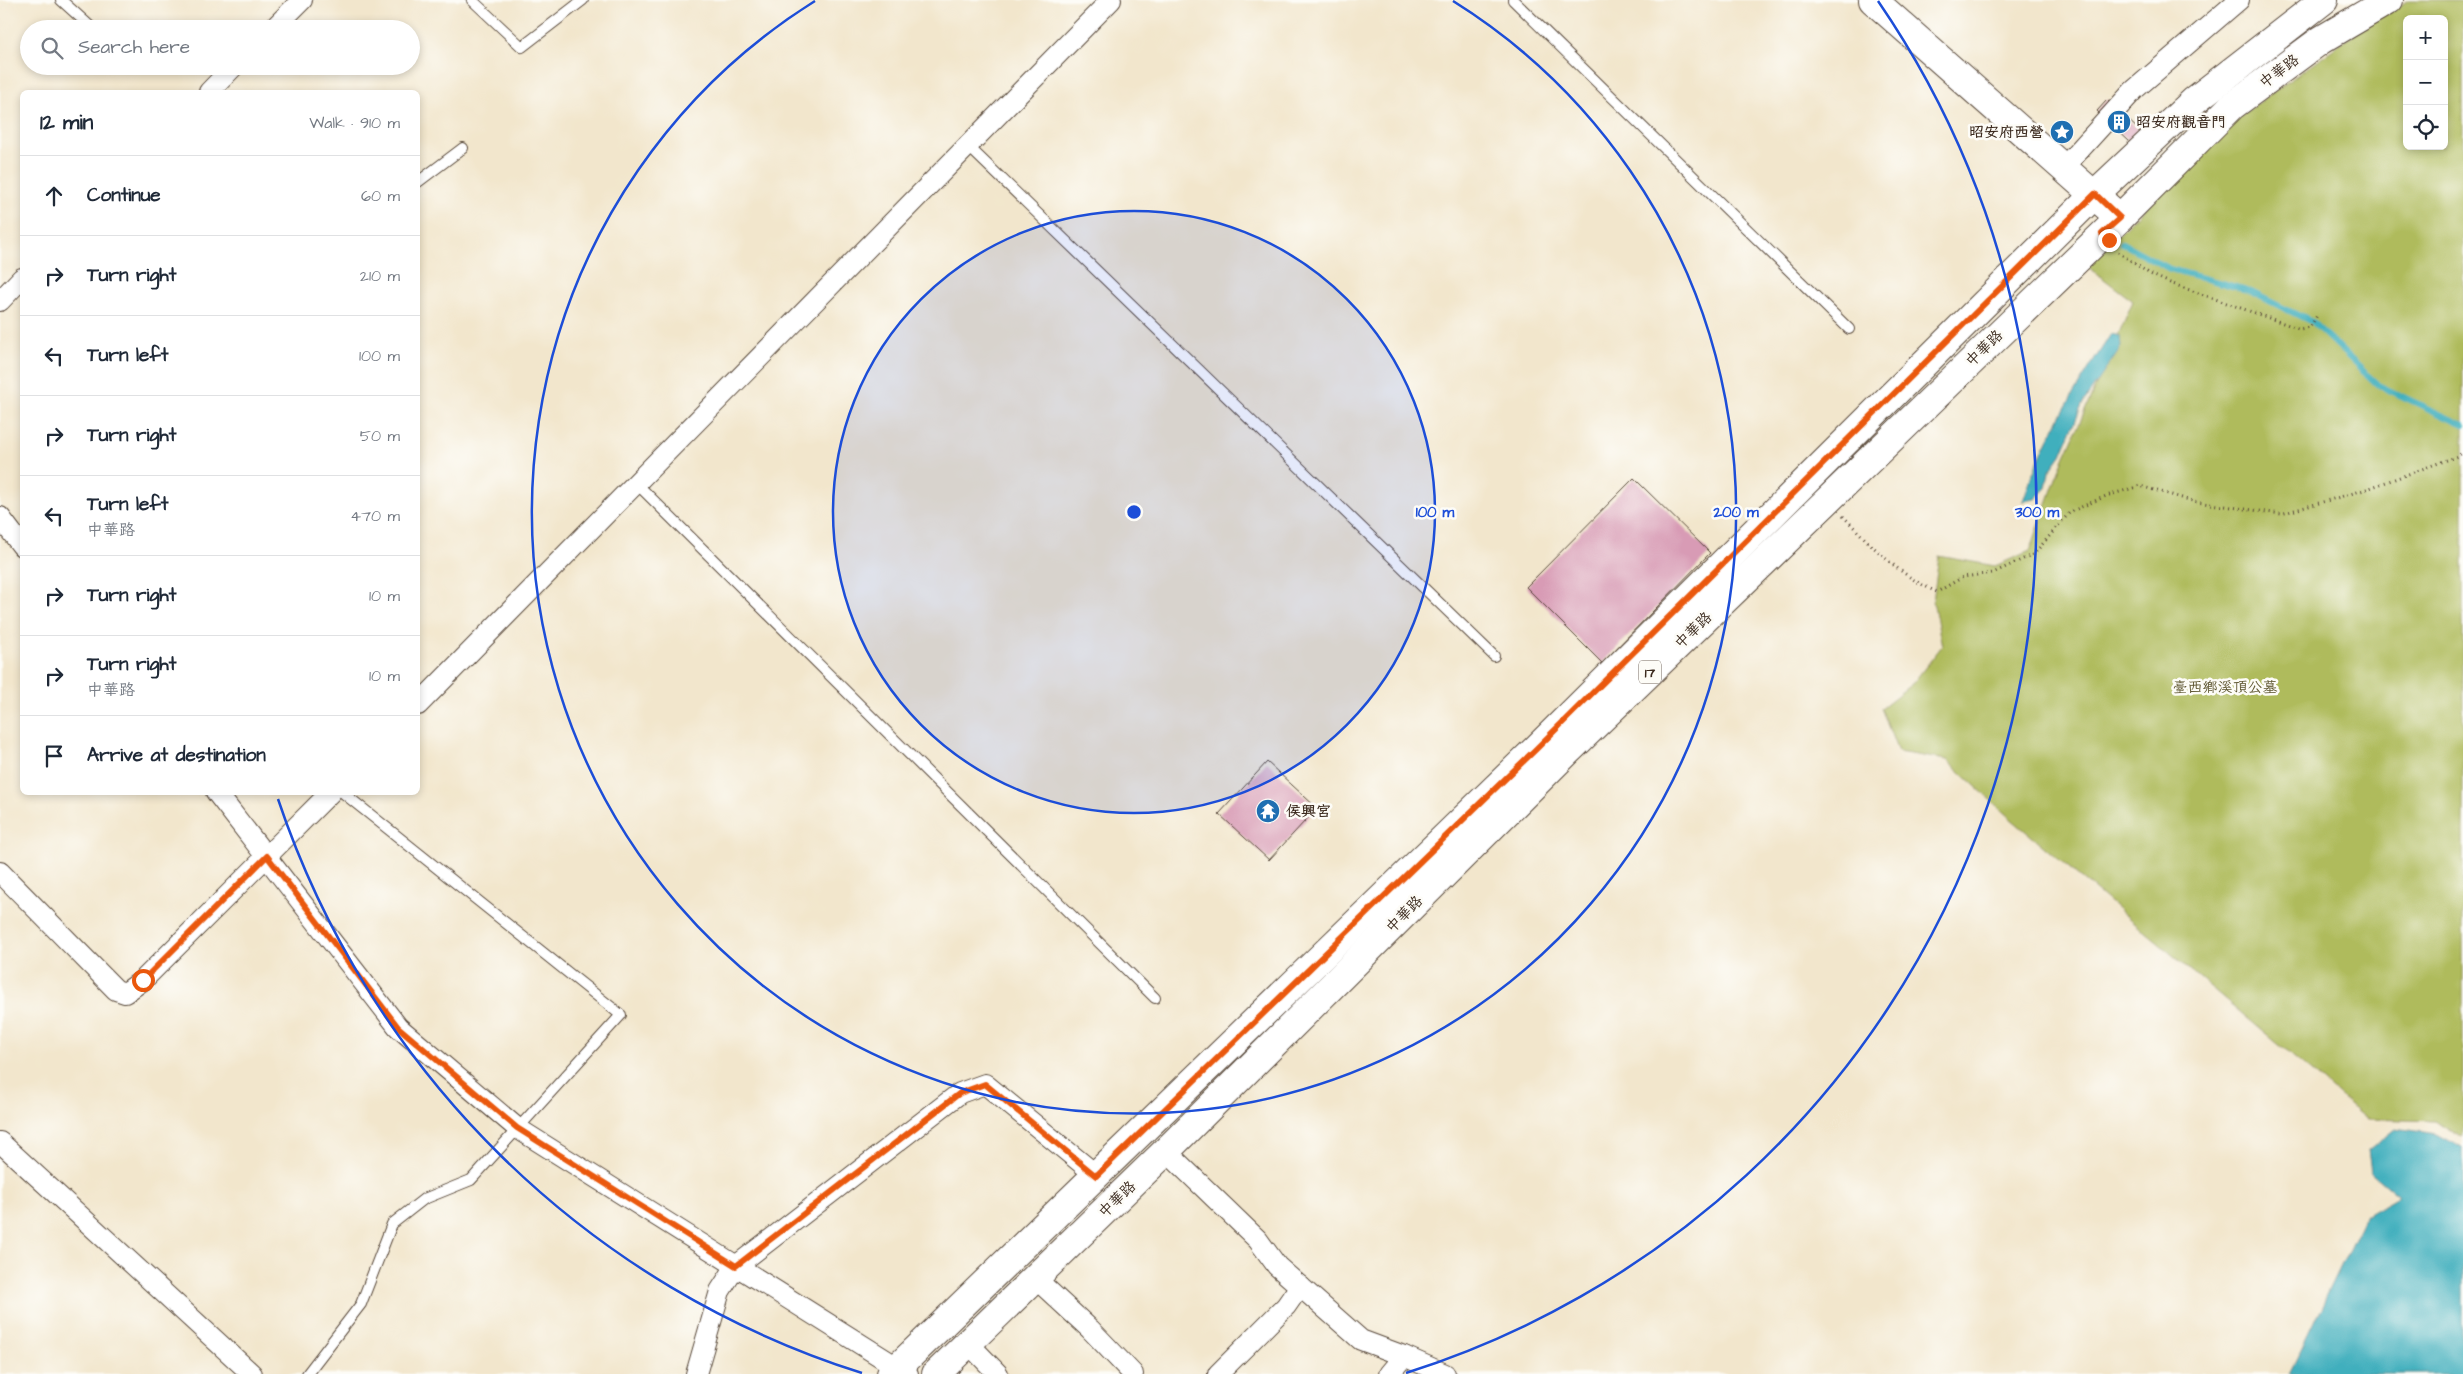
<!DOCTYPE html>
<html lang="en">
<head>
<meta charset="utf-8">
<style>
	:root { --surface:#fff; --page:#f6f6f7; --text:#1f2937; --muted:#747a83; --line:#e0e1e3 }
	body { margin:0; font-family:"Architects Daughter","LXGW WenKai TC",sans-serif; background:var(--page); color:var(--text) }
	.controls { position:absolute; right:15px; top:15px; display:grid; overflow:hidden; border-radius:8px; box-shadow:0 2px 8px #0003 }
	.controls button { width:45px; height:45px; display:grid; place-items:center; padding:0; border:0; border-bottom:1px solid var(--line); background:var(--surface); color:var(--text); font:25px sans-serif }
	.stop { position:absolute; width:15px; height:15px; margin:-11px; border:4px solid #ea580c; border-radius:50%; background:#fff }
	.stop.end { background:#ea580c; border-color:#fff; box-shadow:0 1px 5px #0008 }
	.list { margin:0; padding:0; list-style:none }
	h2 { display:flex; justify-content:space-between; align-items:center; height:65px; margin:0; padding:0 20px; font-size:21px }
	h2 small { font-size:16px; font-weight:400; color:var(--muted) }
	.list li { display:grid; grid-template-columns:32px 1fr auto; gap:15px; align-items:center; box-sizing:border-box; height:80px; padding:0 20px; border-top:1px solid var(--line) }
	.list b { display:block; font-size:19px; white-space:nowrap }
	.list p { margin:0; font-size:16px; white-space:nowrap; color:var(--muted) }
	.list em { font-size:16px; font-style:normal; color:var(--muted) }
	.icon { flex:none; width:28px; height:28px; fill:none; stroke:currentColor; stroke-width:2; stroke-linecap:round; stroke-linejoin:round }
	.map { position:relative; flex:none; width:2463px; height:1374px; overflow:hidden }
	.search { position:absolute; background:var(--surface); box-shadow:0 2px 8px #0003; left:20px; top:20px; width:400px; height:55px; display:flex; align-items:center; gap:12px; box-sizing:border-box; padding:0 18px; border-radius:28px; color:var(--muted); font-size:19px }
	.panel { position:absolute; background:var(--surface); box-shadow:0 2px 8px #0003; left:20px; top:90px; width:400px; height:705px; border-radius:8px }
	.map>svg:first-child { display:block }
</style>
</head>
<body>
<div class="map">
<svg width="2463" height="1374" viewBox="0 0 2463 1374">
	<rect width="100%" height="100%" fill="#fdfcf7"/>
	<filter id="ink" filterUnits="userSpaceOnUse"><feTurbulence type="fractalNoise" baseFrequency=".02" numOctaves="2"/><feDisplacementMap in="SourceGraphic" scale="10" xChannelSelector="R" yChannelSelector="G"/><feConvolveMatrix kernelMatrix="1 2 1 2 8 2 1 2 1" color-interpolation-filters="sRGB"/></filter>
	<filter id="wash" filterUnits="userSpaceOnUse"><feTurbulence type="fractalNoise" baseFrequency=".0096" numOctaves="4" result="noise"/><feDisplacementMap in="SourceGraphic" scale="20" xChannelSelector="R" yChannelSelector="G"/><feGaussianBlur stdDeviation="1.12" result="paint"/><feColorMatrix in="noise" values="0 0 0 0 0 0 0 0 0 0 0 0 0 0 0 0 0 1.4 0 .05"/><feComposite in="paint" operator="in"/></filter>
	<g filter="url(#wash)">
		<rect width="100%" height="100%" fill="#f2e6cc"/>
		<path fill="#afbb5c" stroke="#75723d" fill-rule="evenodd" d="M2409 0H2463V1138L2435 1121 2367 1119 2010 818 1947 760 1898 752 1881 708 1913 683 1942 646 1933 601 1939 556 1995 566 2030 551 2059 470 2133 301 2088 267 2124 228 2247 111 2372 21ZM2407 19H2444V146H2407Z"/>
		<g fill="#40afbd" stroke="#3e6c6e">
			<path d="M2111 334 2120 336 2121 347 2083 403 2061 455 2049 472 2046 488 2035 499 2023 501C2042 441 2077 387 2111 334Z"/>
			<path d="M2396 1128 2437 1134 2463 1148V1374H2289L2365 1216 2399 1196 2371 1172 2368 1150Z"/>
		</g>
		<g fill="none" stroke-linecap="round" stroke-linejoin="round">
			<path stroke="#40afbd" stroke-width="6" d="M2122 243 2170 269 2247 290 2312 322 2378 385 2463 425"/>
		</g>
		<g id="blocks">
			<g fill="#d89bb5">
				<path d="M2107 100 2141 132 2131 143 2097 111Z"/>
				<path d="M1634 478 1710 553 1602 663 1526 587Z"/>
				<path d="M1267 762 1317 808 1269 860 1219 814Z"/>
			</g>
		</g>
	</g>
	<g filter="url(#ink)">
		<use href="#blocks" fill-opacity="0" stroke="#564638" stroke-width="1"/>
		<g fill="none" stroke-linecap="round" stroke-linejoin="round">
			<g stroke="#564638" stroke-width="12">
				<g id="lane">
					<path d="M61 0 93 29"/>
					<path d="M472 0 522 47 583 0"/>
					<path d="M1513 0 1849 329"/>
					<path d="M969 147 1494 656"/>
					<path d="M418 182 463 148"/>
					<path d="M637 484 1155 998"/>
					<path d="M307 1374 361 1304 392 1224 424 1199 471 1180 621 1015 342 792"/>
				</g>
			</g>
			<g stroke="#564638" stroke-width="22">
				<g id="street">
					<path d="M273 29 302 0"/>
					<path d="M209 92 234 66"/>
					<path d="M2064 167 2134 90 2239 0"/>
					<path d="M0 301 22 278"/>
					<path d="M0 517 22 546"/>
					<path d="M418 705 1111 0"/>
					<path d="M216 792 398 1027 517 1128 908 1374"/>
					<path d="M0 872 116 990 125 993 143 980 331 792"/>
					<path d="M0 1142 252 1374"/>
					<path d="M1166 1151 1258 1240 1277 1266 1361 1340 1404 1356 1389 1374"/>
					<path d="M1035 1278 1090 1329 1133 1374"/>
					<path d="M968 1343 998 1374"/>
					<path d="M1404 1356 1445 1374"/>
					<path d="M696 1374 720 1291 736 1266 960 1093 985 1084 1096 1175"/>
					<path d="M1218 1374 1286 1306 1300 1286"/>
				</g>
			</g>
			<g stroke="#564638" stroke-width="30">
				<path id="secondary" d="M1873 0 2120 218"/>
			</g>
			<g stroke="#564638" stroke-width="30">
				<g id="primary">
					<path d="M891 1374 1536 749 2095 194 2195 100 2324 0"/>
					<path d="M936 1374 1166 1151 1566 753 2120 218 2232 106 2321 40 2389 0"/>
				</g>
			</g>
			<g stroke="#564638" stroke-width="3" stroke-dasharray="1 4" stroke-linecap="butt">
				<path d="M2118 252 2150 274 2170 283 2300 329 2310 327 2318 314"/>
				<path d="M1843 516C1872 546 1898 575 1937 592L1963 577 1993 573 2034 554 2070 512 2106 496 2140 486 2196 502 2281 514 2364 490 2458 456 2463 452"/>
			</g>
			<use href="#lane" stroke="#fff" stroke-width="10"/>
			<use href="#street" stroke="#fff" stroke-width="20"/>
			<use href="#secondary" stroke="#fff" stroke-width="28"/>
			<use href="#primary" stroke="#fff" stroke-width="28"/>
		</g>
	</g>
	<g fill="none" stroke-linecap="round" stroke-linejoin="round" filter="url(#ink)">
		<path stroke="#ea580c" stroke-width="6" d="M143 980 267 856 398 1027 517 1128 736 1266 960 1093 985 1084 1096 1176 1536 749 2095 194 2120 218 2102 234 2109 240"/>
	</g>
	<circle cx="1134" cy="512" r="301" fill="#1d4ed8" fill-opacity=".12"/>
	<g fill="none" stroke="#1d4ed8" stroke-width="2.5">
		<circle cx="1134" cy="512" r="301"/>
		<path d="M1453 1A602 602 0 1 1 815 1"/>
		<path d="M862 1373A903 903 0 0 1 278 799M1878 1A903 903 0 0 1 1406 1373"/>
	</g>
	<defs>
		<g id="building-disc" transform="scale(1.25)"><circle r="9.5" fill="#1f6fb2" stroke="#fdfcf7"/><path d="M-4-6H4V6H1V3H-1V6H-4ZM-2.5-4.3h1.7v1.8h-1.7ZM.8-4.3h1.7v1.8H.8ZM-2.5-1h1.7V.8h-1.7ZM.8-1h1.7V.8H.8Z" fill="#fff"/></g>
		<g id="sight-disc" transform="scale(1.25)"><circle r="9.5" fill="#1f6fb2" stroke="#fdfcf7"/><path d="M0-6L1.8-2.2L6-1.7L2.9 1.2L3.7 5.4L0 3.3L-3.7 5.4L-2.9 1.2L-6-1.7L-1.8-2.2Z" fill="#fff"/></g>
		<g id="temple-disc" transform="scale(1.25)"><circle r="9.5" fill="#1f6fb2" stroke="#fdfcf7"/><path d="M0-6L5-2H3V0L6.5 2.5H4V6H1.5V3h-3V6H-4V2.5H-6.5L-3 0V-2H-5Z" fill="#fff"/></g>
	</defs>
	<g fill-rule="evenodd">
		<use href="#building-disc" x="2119" y="122"/>
		<use href="#sight-disc" x="2062" y="132"/>
		<use href="#temple-disc" x="1268" y="811"/>
	</g>
	<g text-anchor="middle" stroke-width="5" stroke-linejoin="round" paint-order="stroke">
		<rect fill="#fdfcf7" stroke="#75695f" stroke-width="1" x="1639" y="660.5" width="22" height="23" rx="4"/>
		<g font-size="14" font-weight="bold" fill="#3b2a1e">
			<text x="1650" y="677">17</text>
		</g>
		<g font-size="15" fill="#3b2a1e" stroke="#fdfcf7">
			<text transform="translate(2279 71) rotate(-37)" y="5">中華路</text>
			<text transform="translate(1984 348) rotate(-44)" y="5">中華路</text>
			<text transform="translate(1693 630) rotate(-44)" y="5">中華路</text>
			<text transform="translate(1404 914) rotate(-45)" y="5">中華路</text>
			<text transform="translate(1117 1199) rotate(-44)" y="5">中華路</text>
		</g>
		<g font-size="15" font-weight="bold" fill="#3b2a1e" stroke="#fdfcf7" text-anchor="start">
			<text x="2136" y="127">昭安府觀音門</text>
			<text x="2044" y="137" text-anchor="end">昭安府西營</text>
			<text x="1286" y="816">侯興宮</text>
		</g>
		<g font-size="15" fill="#5e5631" stroke="#fdfcf7">
			<text x="2225" y="692">臺西鄉溪頂公墓</text>
		</g>
	</g>
	<circle cx="1134" cy="512" r="8" fill="#1d4ed8" stroke="#fdfcf7" stroke-width="2.5"/>
	<g font-size="15" text-anchor="middle" font-weight="bold" fill="#1d4ed8" stroke="#fdfcf7" stroke-width="5" stroke-linejoin="round" paint-order="stroke">
		<text x="1435" y="517">100 m</text>
		<text x="1736" y="517">200 m</text>
		<text x="2037" y="517">300 m</text>
	</g>
</svg>
<div class="controls">
<button>+</button>
<button>−</button>
<button><svg class="icon" aria-label="locate" viewBox="0 0 24 24"><circle cx="12" cy="12" r="6"/><path d="M12 2v4M12 18v4M2 12h4M18 12h4"/></svg></button>
</div>
<div class="stop" style="left:143px;top:980px"></div>
<div class="stop end" style="left:2109px;top:240px"></div>
<div class="search"><svg class="icon" aria-label="search" viewBox="0 0 24 24"><circle cx="10" cy="10" r="6"/><path d="M15 15l6 6"/></svg>Search here</div>
<section class="panel">
<h2>12 min<small>Walk · 910 m</small></h2>
<ul class="list">
<li><svg class="icon" aria-label="ahead" viewBox="0 0 24 24"><path d="M12 20V5M6 11l6-6 6 6"/></svg><div><b>Continue</b></div><em>60 m</em></li>
<li><svg class="icon" aria-label="right" viewBox="0 0 24 24"><path d="M7 20v-9h11M14 6l5 5-5 5"/></svg><div><b>Turn right</b></div><em>210 m</em></li>
<li><svg class="icon" aria-label="left" viewBox="0 0 24 24"><path d="M17 20v-9H6M10 6l-5 5 5 5"/></svg><div><b>Turn left</b></div><em>100 m</em></li>
<li><svg class="icon" aria-label="right" viewBox="0 0 24 24"><path d="M7 20v-9h11M14 6l5 5-5 5"/></svg><div><b>Turn right</b></div><em>50 m</em></li>
<li><svg class="icon" aria-label="left" viewBox="0 0 24 24"><path d="M17 20v-9H6M10 6l-5 5 5 5"/></svg><div><b>Turn left</b><p>中華路</p></div><em>470 m</em></li>
<li><svg class="icon" aria-label="right" viewBox="0 0 24 24"><path d="M7 20v-9h11M14 6l5 5-5 5"/></svg><div><b>Turn right</b></div><em>10 m</em></li>
<li><svg class="icon" aria-label="right" viewBox="0 0 24 24"><path d="M7 20v-9h11M14 6l5 5-5 5"/></svg><div><b>Turn right</b><p>中華路</p></div><em>10 m</em></li>
<li><svg class="icon" aria-label="arrive" viewBox="0 0 24 24"><path d="M6 21V4h12l-3 4 3 4H6"/></svg><div><b>Arrive at destination</b></div></li>
</ul>
</section>
</div>
</body>
</html>
